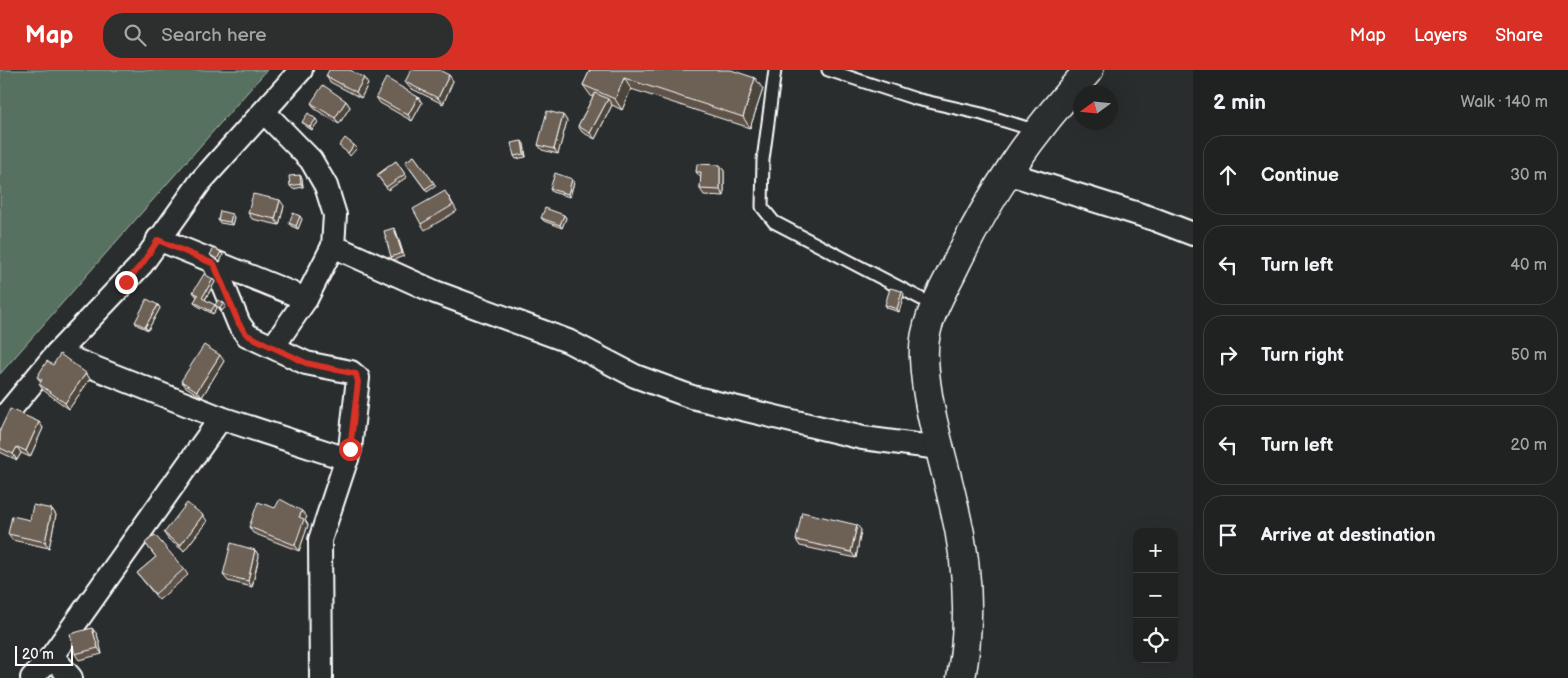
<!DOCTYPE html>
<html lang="en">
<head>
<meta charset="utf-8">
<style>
	:root { --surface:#202222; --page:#2d2f2f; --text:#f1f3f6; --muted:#a2a4a5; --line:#3d3f40; --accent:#d93025 }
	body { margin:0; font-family:"Balsamiq Sans",sans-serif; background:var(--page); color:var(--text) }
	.controls { position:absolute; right:15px; bottom:15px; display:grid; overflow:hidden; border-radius:10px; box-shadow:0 5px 20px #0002 }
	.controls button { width:45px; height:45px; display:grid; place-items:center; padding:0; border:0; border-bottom:1px solid var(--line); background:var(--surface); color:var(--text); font:25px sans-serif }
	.compass { position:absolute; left:1073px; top:15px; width:45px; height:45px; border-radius:50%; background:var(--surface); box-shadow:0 5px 20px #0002; rotate:255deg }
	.scale { position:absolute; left:15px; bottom:12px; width:58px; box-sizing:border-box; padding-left:5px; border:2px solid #fff; border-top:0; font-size:14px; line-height:18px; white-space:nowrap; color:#fff; -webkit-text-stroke:4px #2a2d2e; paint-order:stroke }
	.stop { position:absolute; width:15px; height:15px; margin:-11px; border:4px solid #d93025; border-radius:50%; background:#fff }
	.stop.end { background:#d93025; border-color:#fff; box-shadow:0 1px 5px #0008 }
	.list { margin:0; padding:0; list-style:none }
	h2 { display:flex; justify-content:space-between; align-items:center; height:65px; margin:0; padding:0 20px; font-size:21px }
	h2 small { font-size:16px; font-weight:400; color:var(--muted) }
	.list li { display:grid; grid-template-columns:32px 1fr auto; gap:15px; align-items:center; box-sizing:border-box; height:80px; margin:0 10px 10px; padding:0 10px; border:1px solid var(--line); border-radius:20px }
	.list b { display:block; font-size:19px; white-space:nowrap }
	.list em { font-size:16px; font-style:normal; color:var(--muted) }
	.icon { flex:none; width:28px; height:28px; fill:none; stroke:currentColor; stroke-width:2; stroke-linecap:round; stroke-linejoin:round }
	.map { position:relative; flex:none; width:1193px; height:608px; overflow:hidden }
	header { display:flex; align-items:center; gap:30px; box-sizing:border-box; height:70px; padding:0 25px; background:var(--accent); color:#fff }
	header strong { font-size:24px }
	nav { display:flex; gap:28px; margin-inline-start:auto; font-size:18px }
	.search { width:350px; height:45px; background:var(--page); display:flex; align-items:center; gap:12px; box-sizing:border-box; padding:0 18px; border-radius:20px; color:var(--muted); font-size:19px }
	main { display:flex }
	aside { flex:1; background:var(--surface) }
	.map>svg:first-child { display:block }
</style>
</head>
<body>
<header>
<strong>Map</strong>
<div class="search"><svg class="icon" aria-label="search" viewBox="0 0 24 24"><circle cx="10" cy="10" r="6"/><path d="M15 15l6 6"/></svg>Search here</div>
<nav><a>Map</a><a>Layers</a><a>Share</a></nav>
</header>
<main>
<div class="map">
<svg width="1193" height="608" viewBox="0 0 1193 608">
	<rect width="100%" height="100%" fill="#2a2d2e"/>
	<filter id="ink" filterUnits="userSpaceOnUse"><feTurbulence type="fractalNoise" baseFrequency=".02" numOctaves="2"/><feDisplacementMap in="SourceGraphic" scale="10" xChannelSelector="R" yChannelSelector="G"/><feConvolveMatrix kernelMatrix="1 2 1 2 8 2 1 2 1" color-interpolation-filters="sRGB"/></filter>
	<g filter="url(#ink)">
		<path fill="#57715e" stroke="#abb8ae" d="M0 0H267L0 304Z"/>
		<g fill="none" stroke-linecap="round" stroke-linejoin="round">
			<g stroke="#fff" stroke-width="15">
				<g id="service">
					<path d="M775 0 763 90 762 137 774 152 935 236"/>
					<path d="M828 0 916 29 982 44 1037 61"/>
				</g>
			</g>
			<g stroke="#fff" stroke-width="26">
				<g id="minor">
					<path d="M264 42 311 90 326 116 335 145 333 176 306 229 273 277"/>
					<path d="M1007 103 1151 148 1193 164"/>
					<path d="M158 169 306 229"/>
					<path d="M333 176 435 222 568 271 635 306 692 327 863 368 939 378"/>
					<path d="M214 193 239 254 247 265 306 293 351 302 358 308 350 379 320 470 321 608"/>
					<path d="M57 283 221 348 347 389"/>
					<path d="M0 352 57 283 142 194 201 111 301 0"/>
					<path d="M52 586 71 608"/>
					<path d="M32 608 52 586 221 348"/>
				</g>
			</g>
			<g stroke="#fff" stroke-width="31">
				<path id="tertiary" d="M961 608C972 548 968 491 953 432 942 384 926 337 924 288 922 257 938 229 952 202 989 125 1031 63 1089 0"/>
			</g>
			<use href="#service" stroke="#2a2d2e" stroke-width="11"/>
			<use href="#minor" stroke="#2a2d2e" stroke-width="22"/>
			<use href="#tertiary" stroke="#2a2d2e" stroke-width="28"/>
		</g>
		<g fill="#5e5348" stroke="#fff">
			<path d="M590 0 763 19 750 58 631 19 622 40 612 35 595 69 582 62 578 56 593 27 591 26 583 15Z"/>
			<path d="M449 5 453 11 443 34 410 18 405 12Z"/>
			<path d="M326 6 368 14 361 28 330 12Z"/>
			<path d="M376 27H418L422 33 412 51 380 33Z"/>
			<path d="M346 31 350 37 339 54 315 39 311 33Z"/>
			<path d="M563 45 567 51 558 84 542 80 538 75Z"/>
			<path d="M302 52H318L312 60 304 55Z"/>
			<path d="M524 74 526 87 516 89 514 86Z"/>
			<path d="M414 86 436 116 427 122 405 92Z"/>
			<path d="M396 91 407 107 388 120 377 105Z"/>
			<path d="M720 95 724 101V126L704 125 700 119 701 108 696 102Z"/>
			<path d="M300 105 302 108 303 117 293 119 290 116Z"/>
			<path d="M574 112 570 127 552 122 550 119Z"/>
			<path d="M449 127 457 141 425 160 421 154Z"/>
			<path d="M284 136 279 155 252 149 248 143Z"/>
			<path d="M564 145 566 148 562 158 544 151 541 148Z"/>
			<path d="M234 147 232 155 220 153 218 150Z"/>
			<path d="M302 149 298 159 291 156 289 153Z"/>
			<path d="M394 158 396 161 404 186 393 190 391 187Z"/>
			<path d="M221 182 223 185 220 192 213 188 210 185Z"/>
			<path d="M213 209 215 212 205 230 215 235 217 238 213 244 196 235 194 232 197 227 193 222Z"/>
			<path d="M904 224 899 242 887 238 885 235Z"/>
			<path d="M158 235 160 238 148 260 137 255 135 252Z"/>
			<path d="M224 291 202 327 186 317 181 311Z"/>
			<path d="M53 295 86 303 90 309 69 339 43 320 39 314 41 312 37 307Z"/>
			<path d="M39 352 43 358 30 387 21 383 17 390 0 382V360Z"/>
			<path d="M275 438 307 447 305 450 308 455 299 481 253 463 249 457Z"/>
			<path d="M52 439 56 445 49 478 12 470 8 464 30 450Z"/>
			<path d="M207 451 184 481 168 469 164 463Z"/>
			<path d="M861 460 856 488 800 476 796 470Z"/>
			<path d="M145 473 184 499 188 505 159 530 137 503 156 487Z"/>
			<path d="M255 480 259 486 252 517 228 511 223 505Z"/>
			<path d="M97 564 102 584 79 590 75 584Z"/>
		</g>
		<g fill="#4c443b" stroke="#fff">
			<path d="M449 5 453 11 443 34 438 28Z"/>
			<path d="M364 8 368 14 361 28 356 22Z"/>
			<path d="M624 8 631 19 622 40 615 29Z"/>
			<path d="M755 8 763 19 750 58 743 47Z"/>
			<path d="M418 27 422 33 412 51 408 45Z"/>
			<path d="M608 29 612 35 595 69 590 63Z"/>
			<path d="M346 31 350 37 339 54 335 48Z"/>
			<path d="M563 45 567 51 558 84 554 79Z"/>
			<path d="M316 49 318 52 312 60 310 57Z"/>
			<path d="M522 71 524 74 526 87 524 84Z"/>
			<path d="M354 75 357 78 350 86 348 83Z"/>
			<path d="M720 95 724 101V126L720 120Z"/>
			<path d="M300 105 302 108 303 117 301 114Z"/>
			<path d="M572 109 574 112 570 127 568 124Z"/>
			<path d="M280 130 284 136 279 155 275 149Z"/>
			<path d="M232 144 234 147 232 155 230 152Z"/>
			<path d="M564 145 566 148 562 158 560 155Z"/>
			<path d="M300 146 302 149 298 159 296 156Z"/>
			<path d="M394 158 396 161 404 186 402 183Z"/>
			<path d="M221 182 223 185 220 192 217 189Z"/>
			<path d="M213 209 215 212 204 231 202 228Z"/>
			<path d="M902 221 904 224 899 242 897 239Z"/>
			<path d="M224 233 226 236 222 241 220 238Z"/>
			<path d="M158 235 160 238 148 260 145 257Z"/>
			<path d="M215 235 217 238 213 244 211 241Z"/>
			<path d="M220 285 224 291 202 327 197 321Z"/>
			<path d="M86 303 90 309 69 339 65 333Z"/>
			<path d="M39 352 43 358 30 387 26 381Z"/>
			<path d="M17 377 21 383 17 390 13 384Z"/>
			<path d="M52 439 56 445 49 478 45 472Z"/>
			<path d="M302 441 307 447 305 450 308 455 299 481 295 475 299 447Z"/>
			<path d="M203 445 207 451 184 481 180 476Z"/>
			<path d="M857 455 861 460 856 488 851 482Z"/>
			<path d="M255 480 259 486 252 517 248 511Z"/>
			<path d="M92 558 97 564 102 584 98 578Z"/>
		</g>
		<g fill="#6d6154" stroke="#fff">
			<path d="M329 0H350L364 8 356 22 326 6Z"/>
			<path d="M411 0H439L449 5 438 28 405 12Z"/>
			<path d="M590 0H731L755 8 743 47 624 8 615 29 583 15Z"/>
			<path d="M386 8 418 27 408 45 376 27Z"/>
			<path d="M323 15 346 31 335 48 311 33Z"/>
			<path d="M595 23 608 29 590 63 578 56Z"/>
			<path d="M547 41 563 45 554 79 538 75Z"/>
			<path d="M308 43 316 49 310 57 302 52Z"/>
			<path d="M345 68 354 75 348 83 339 76Z"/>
			<path d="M522 71 524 84 514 86 511 73Z"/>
			<path d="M414 86 434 113 425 119 405 92Z"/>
			<path d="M396 91 405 104 386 117 377 105Z"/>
			<path d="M697 94 720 95V120L700 119 701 102H696Z"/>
			<path d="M555 103 572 109 568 124 550 119Z"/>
			<path d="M300 105 301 114 290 116 289 106Z"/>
			<path d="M445 121 453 135 421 154 413 139Z"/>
			<path d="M253 124 280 130 275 149 248 143Z"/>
			<path d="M545 138 564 145 560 155 541 148Z"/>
			<path d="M220 141 232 144 230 152 218 150Z"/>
			<path d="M293 143 300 146 296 156 289 153Z"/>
			<path d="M394 158 402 183 391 187 384 161Z"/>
			<path d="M214 178 221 182 217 189 210 185Z"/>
			<path d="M204 204 213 209 202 228 215 235 211 241 194 232 198 225 193 222Z"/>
			<path d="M890 218 902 221 897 239 885 235Z"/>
			<path d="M147 229 158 235 145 257 135 252Z"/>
			<path d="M218 230 224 233 220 238 215 235Z"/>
			<path d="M204 275 220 285 197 321 181 311Z"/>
			<path d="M60 284 86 303 65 333 39 314 42 310 37 307 47 291 53 295Z"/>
			<path d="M10 339 39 352 26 381 17 377 13 384 0 378V360Z"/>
			<path d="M280 429 302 441 299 447 304 449 295 475 249 457 258 432 275 438Z"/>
			<path d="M187 433 203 445 180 476 164 463Z"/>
			<path d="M33 435 52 439 45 472 8 464 12 446 30 450Z"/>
			<path d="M802 442 857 455 851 482 796 470Z"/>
			<path d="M155 465 184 499 155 524 137 503 156 487 145 473Z"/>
			<path d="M231 473 255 480 248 511 223 505Z"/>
			<path d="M92 558 98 578 75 584 70 564Z"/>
		</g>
	</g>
	<g fill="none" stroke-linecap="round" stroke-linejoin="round" filter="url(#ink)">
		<path stroke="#d93025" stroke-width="6" d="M126 212 142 194 158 170 214 194 239 254 247 265 306 293 356 304 358 312 350 379"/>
	</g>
</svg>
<div class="controls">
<button>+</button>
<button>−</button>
<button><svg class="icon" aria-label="locate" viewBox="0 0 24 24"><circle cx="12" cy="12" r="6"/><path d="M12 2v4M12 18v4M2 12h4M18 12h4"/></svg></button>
</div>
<svg class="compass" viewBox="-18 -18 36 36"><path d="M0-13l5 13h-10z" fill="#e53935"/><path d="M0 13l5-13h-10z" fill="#a2a4a5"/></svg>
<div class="scale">20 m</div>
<div class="stop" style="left:350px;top:379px"></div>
<div class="stop end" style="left:126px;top:212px"></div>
</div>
<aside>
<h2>2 min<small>Walk · 140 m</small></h2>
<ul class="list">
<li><svg class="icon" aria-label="ahead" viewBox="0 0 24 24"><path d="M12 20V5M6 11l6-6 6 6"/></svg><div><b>Continue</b></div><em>30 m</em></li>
<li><svg class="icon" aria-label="left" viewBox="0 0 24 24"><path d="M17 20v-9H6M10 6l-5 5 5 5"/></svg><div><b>Turn left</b></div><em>40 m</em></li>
<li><svg class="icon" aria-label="right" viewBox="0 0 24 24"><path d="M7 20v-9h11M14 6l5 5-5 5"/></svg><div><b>Turn right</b></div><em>50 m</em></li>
<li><svg class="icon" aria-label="left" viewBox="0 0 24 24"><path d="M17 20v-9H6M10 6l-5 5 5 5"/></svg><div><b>Turn left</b></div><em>20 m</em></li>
<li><svg class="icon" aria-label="arrive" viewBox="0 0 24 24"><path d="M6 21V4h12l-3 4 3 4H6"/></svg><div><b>Arrive at destination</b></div></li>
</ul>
</aside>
</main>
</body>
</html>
